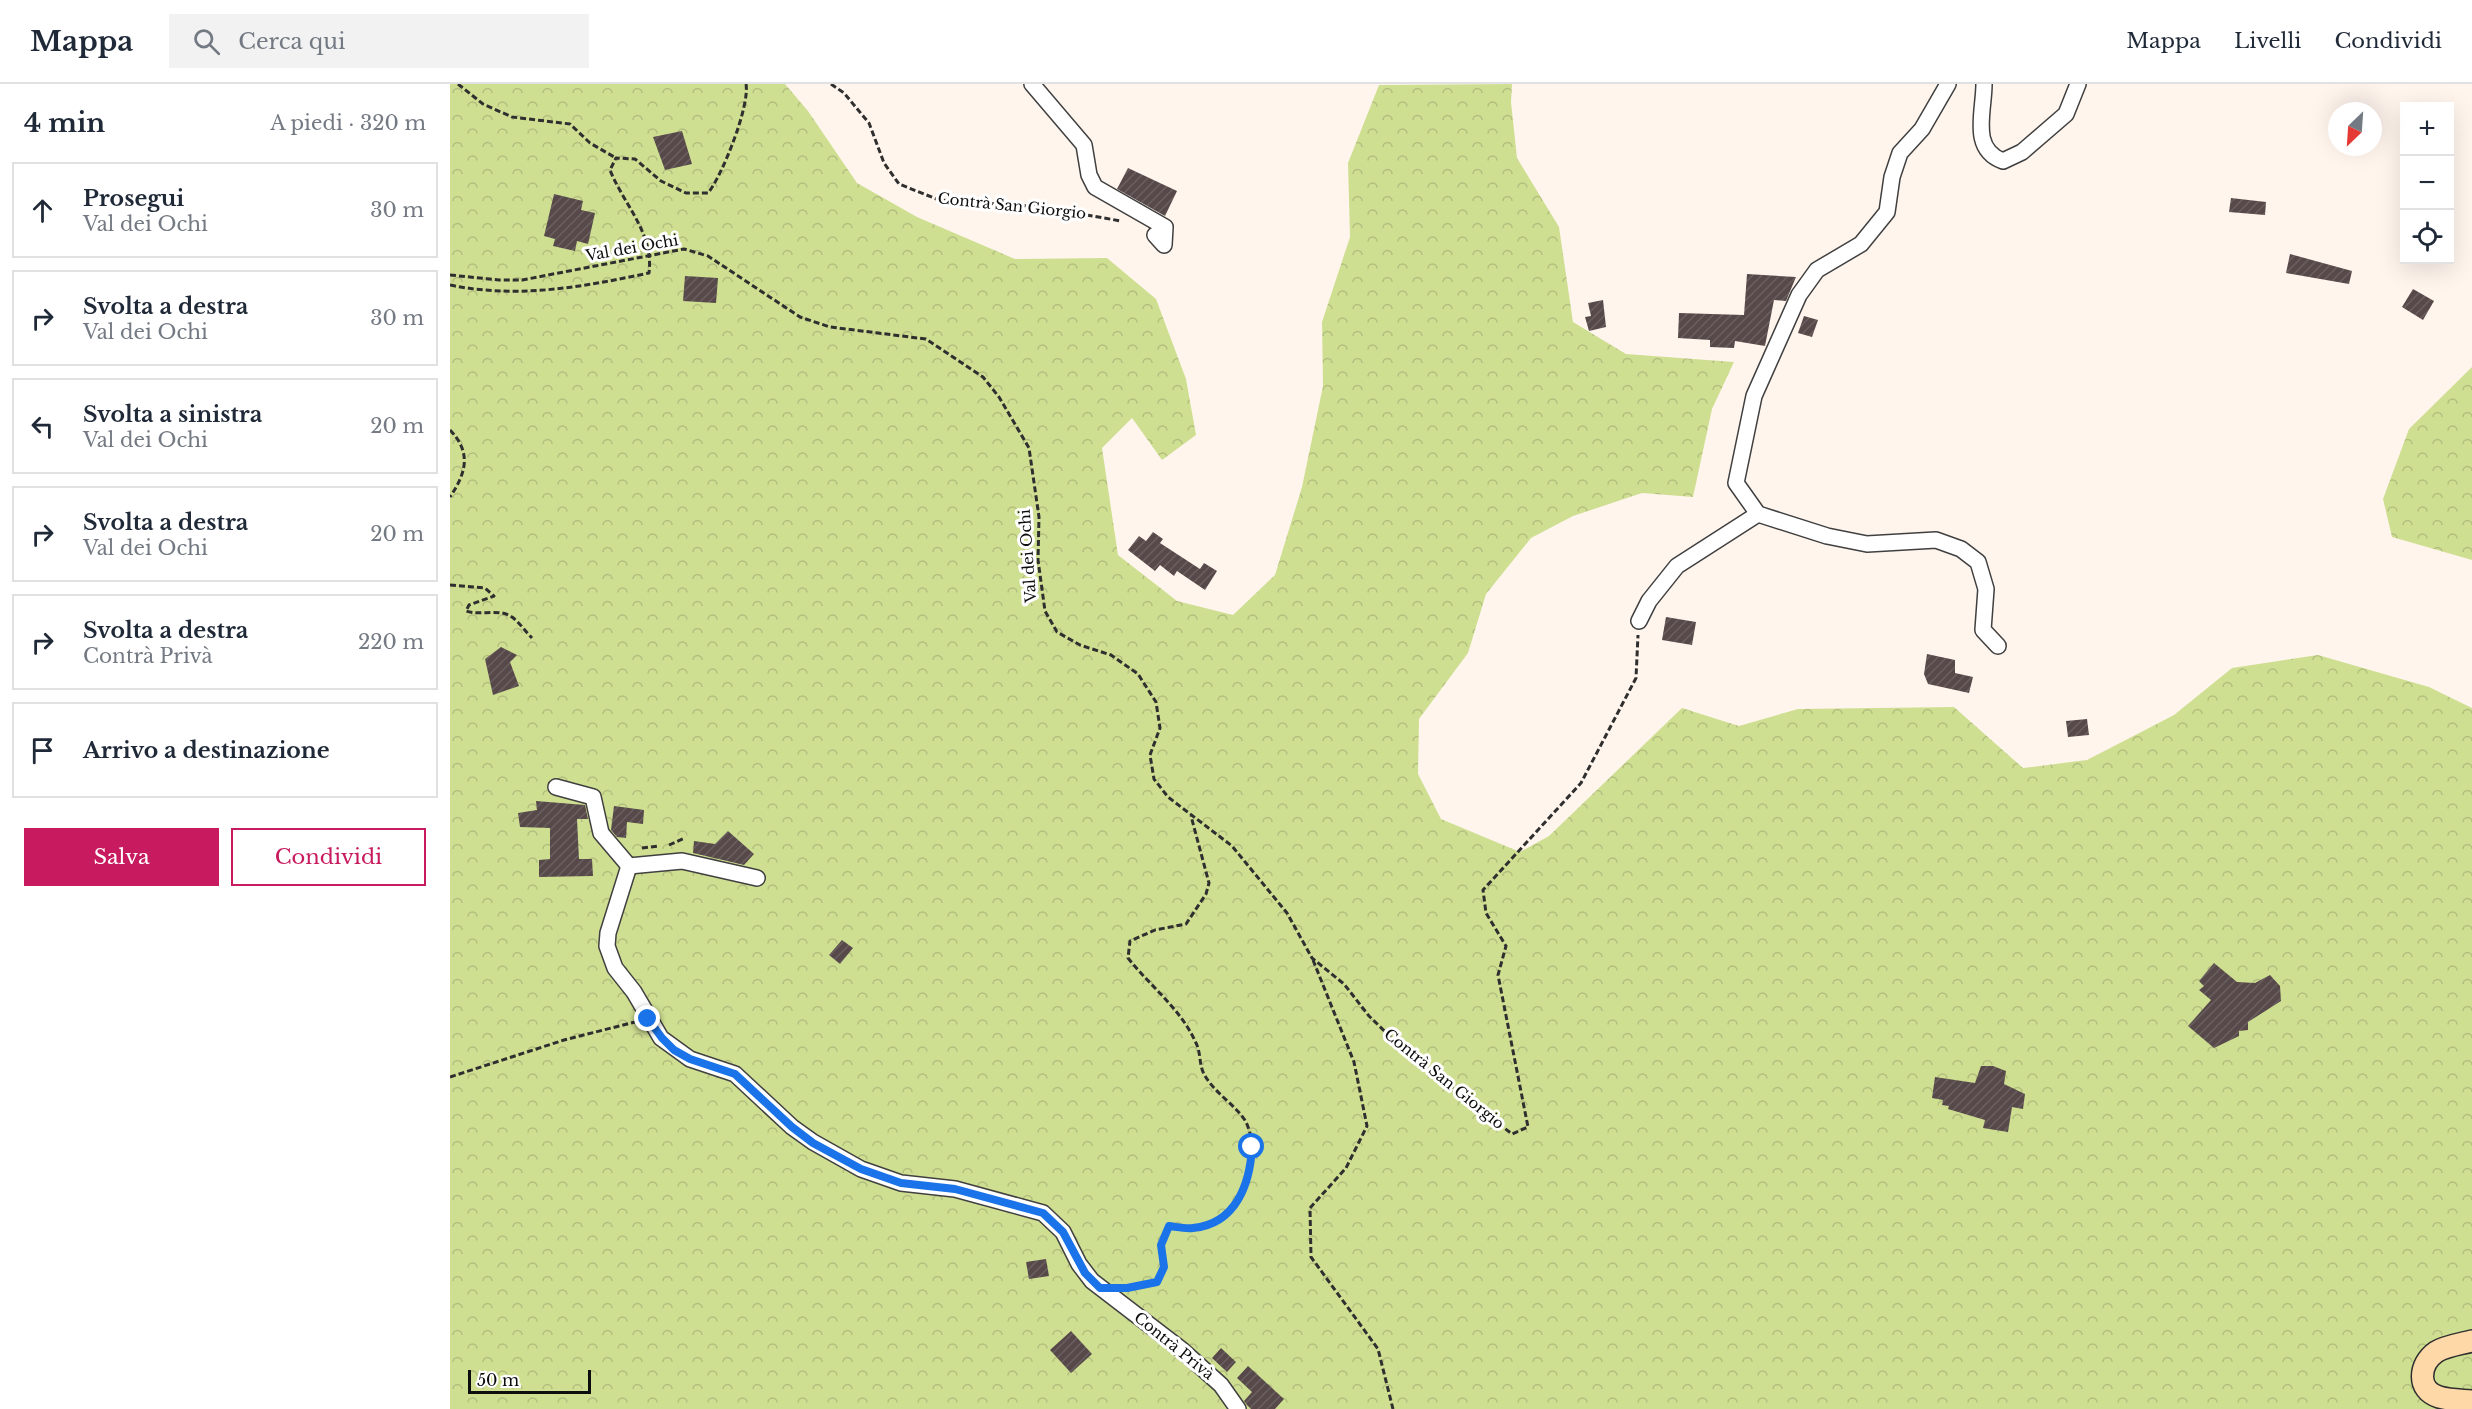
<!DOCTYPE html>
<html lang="it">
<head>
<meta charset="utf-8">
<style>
	:root { --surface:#fff; --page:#f2f2f3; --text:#1f2937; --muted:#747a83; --line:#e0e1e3; --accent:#c81a5e }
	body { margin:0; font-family:"Libre Baskerville",serif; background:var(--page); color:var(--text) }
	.controls { position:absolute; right:18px; top:18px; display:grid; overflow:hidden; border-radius:0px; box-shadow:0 6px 24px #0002 }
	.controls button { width:54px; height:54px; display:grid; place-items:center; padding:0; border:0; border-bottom:2px solid var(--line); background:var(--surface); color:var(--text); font:30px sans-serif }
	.compass { position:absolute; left:1878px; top:18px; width:54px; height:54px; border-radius:50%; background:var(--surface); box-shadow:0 6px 24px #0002; rotate:205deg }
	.scale { position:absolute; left:18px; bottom:15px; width:123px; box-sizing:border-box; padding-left:6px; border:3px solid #0d0d0d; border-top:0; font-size:16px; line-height:21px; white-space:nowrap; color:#0d0d0d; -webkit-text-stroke:4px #fff; paint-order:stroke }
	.stop { position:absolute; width:18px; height:18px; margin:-14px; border:4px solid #1a73e8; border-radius:50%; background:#fff }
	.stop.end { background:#1a73e8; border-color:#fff; box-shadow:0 2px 6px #0008 }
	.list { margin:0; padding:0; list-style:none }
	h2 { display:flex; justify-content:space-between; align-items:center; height:78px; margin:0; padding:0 24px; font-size:26px }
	h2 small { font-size:20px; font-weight:400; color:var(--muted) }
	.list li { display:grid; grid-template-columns:39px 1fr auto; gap:18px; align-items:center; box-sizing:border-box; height:96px; margin:0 12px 12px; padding:0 12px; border:2px solid var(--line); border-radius:0px }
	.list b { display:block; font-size:22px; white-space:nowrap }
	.list p { margin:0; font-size:20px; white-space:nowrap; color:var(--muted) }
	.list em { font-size:20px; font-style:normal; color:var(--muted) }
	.actions { display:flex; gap:12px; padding:18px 24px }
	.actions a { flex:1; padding:14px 0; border:2px solid var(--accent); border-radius:0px; text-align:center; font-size:21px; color:var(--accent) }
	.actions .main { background:var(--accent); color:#fff }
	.icon { flex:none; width:33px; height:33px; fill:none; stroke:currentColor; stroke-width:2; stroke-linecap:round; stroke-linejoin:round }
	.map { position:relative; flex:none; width:2022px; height:1325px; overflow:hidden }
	header { display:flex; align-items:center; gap:36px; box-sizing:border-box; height:84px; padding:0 30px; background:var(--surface); border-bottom:2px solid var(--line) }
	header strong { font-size:28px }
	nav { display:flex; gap:33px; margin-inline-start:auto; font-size:21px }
	.search { width:420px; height:54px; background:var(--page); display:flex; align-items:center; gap:15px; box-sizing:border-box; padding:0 21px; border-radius:0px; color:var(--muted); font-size:22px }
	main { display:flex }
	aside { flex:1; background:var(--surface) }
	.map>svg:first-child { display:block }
</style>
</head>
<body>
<header>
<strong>Mappa</strong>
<div class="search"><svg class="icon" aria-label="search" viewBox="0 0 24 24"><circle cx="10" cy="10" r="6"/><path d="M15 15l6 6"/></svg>Cerca qui</div>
<nav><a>Mappa</a><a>Livelli</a><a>Condividi</a></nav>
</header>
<main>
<aside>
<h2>4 min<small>A piedi · 320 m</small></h2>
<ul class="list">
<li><svg class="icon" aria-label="ahead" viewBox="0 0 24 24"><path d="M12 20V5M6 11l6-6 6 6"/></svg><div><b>Prosegui</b><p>Val dei Ochi</p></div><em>30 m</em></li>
<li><svg class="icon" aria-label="right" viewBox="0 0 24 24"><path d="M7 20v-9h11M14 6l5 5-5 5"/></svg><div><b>Svolta a destra</b><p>Val dei Ochi</p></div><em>30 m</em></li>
<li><svg class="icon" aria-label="left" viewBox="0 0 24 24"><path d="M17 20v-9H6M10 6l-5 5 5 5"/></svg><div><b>Svolta a sinistra</b><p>Val dei Ochi</p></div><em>20 m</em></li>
<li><svg class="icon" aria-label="right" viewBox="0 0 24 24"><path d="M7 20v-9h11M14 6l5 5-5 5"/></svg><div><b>Svolta a destra</b><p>Val dei Ochi</p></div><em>20 m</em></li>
<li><svg class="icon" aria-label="right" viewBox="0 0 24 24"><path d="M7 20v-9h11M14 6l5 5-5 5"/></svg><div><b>Svolta a destra</b><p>Contrà Privà</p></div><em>220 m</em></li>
<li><svg class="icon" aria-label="arrive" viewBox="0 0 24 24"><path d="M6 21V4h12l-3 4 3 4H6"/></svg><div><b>Arrivo a destinazione</b></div></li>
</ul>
<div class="actions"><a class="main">Salva</a><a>Condividi</a></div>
</aside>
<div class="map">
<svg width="2022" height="1325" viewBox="0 0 2022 1325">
	<defs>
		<pattern id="forest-crowns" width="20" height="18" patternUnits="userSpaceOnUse" patternTransform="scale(1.5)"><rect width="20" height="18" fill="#cfdf92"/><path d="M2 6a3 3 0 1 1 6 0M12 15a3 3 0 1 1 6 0" fill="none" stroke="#b1be7d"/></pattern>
		<pattern id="building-hatch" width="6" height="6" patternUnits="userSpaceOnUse" patternTransform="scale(1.5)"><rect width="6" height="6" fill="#574949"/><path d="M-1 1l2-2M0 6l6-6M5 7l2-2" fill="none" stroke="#6a5f5f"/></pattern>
	</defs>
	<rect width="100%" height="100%" fill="#fff5ed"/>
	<g fill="url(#forest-crowns)">
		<path d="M0 0H335L358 27 407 99 467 133 565 175 657 174 706 215 736 295 746 351 712 376 682 334 652 364 668 471 727 517 783 531 825 491 852 403 873 302 872 238 900 153 898 79 929 1 1062 0 1061 18 1067 74 1109 143 1123 238 1176 270 1284 278 1262 325 1243 413 1192 409 1123 432 1081 454 1036 510 1018 569 969 635 968 690 991 735 1070 768 1099 752 1232 624 1289 642 1348 625 1504 623 1573 684 1637 676 1724 631 1782 584 1868 571 1979 603 2022 624V1325H0Z"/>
		<path d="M2022 283V476L1942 453 1933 415 1959 345Z"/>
	</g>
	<g fill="url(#building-hatch)">
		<path d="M232 47 242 80 215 86 203 53Z"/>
		<path d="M678 84 727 107 715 132 667 105Z"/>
		<path d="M104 110 133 117 131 126 145 129 138 160 127 157 125 167 103 162 105 155 94 152Z"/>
		<path d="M1781 114 1816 118 1815 131 1779 128Z"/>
		<path d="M1840 170 1902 187 1899 200 1836 189Z"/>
		<path d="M1297 190 1346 193 1336 217 1324 216 1315 262 1285 257 1284 264 1260 263V256L1228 254 1229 229 1294 231Z"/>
		<path d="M235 192 268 194 266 219 233 217Z"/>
		<path d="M1963 205 1984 217 1973 236 1952 223Z"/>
		<path d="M1153 216 1156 243 1139 247 1135 233 1141 232 1138 219Z"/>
		<path d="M1354 232 1368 236 1362 253 1348 249Z"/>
		<path d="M703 448 713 455 710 459 750 485 754 479 767 487 755 506 727 487 724 492 710 481 705 487 678 466 689 452 696 457Z"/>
		<path d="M1216 533 1246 538 1242 561 1212 556Z"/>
		<path d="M51 563 67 571 60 578 69 602 43 611 35 575Z"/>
		<path d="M1477 570 1505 576V589L1523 593 1519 609 1478 600 1474 590Z"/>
		<path d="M1637 635 1639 651 1618 653 1616 637Z"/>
		<path d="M86 717 135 721 138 735H127L129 775H142L143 792 89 793V776L100 775V744L70 743 68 729 87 726Z"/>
		<path d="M164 722 194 726 193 740 177 738 176 754 167 753 161 746Z"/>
		<path d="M278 747 304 770 294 781 243 769 244 757 265 760Z"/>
		<path d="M392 856 403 864 390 880 379 871Z"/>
		<path d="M1764 879 1787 898 1805 899 1820 891 1830 902 1831 917 1798 938V946L1789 947V952L1764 964 1738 942 1761 916 1749 906 1754 902 1749 897Z"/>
		<path d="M1531 982H1543L1556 987 1554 1000 1575 1010 1573 1025 1562 1023 1558 1048 1533 1044 1535 1036 1498 1025 1499 1022 1492 1021 1493 1016 1482 1014 1485 993 1525 999Z"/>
		<path d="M596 1175 599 1192 579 1195 576 1178Z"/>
		<path d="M621 1247 642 1270 621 1289 600 1266Z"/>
		<path d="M771 1264 786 1278 777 1288 762 1274Z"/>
		<path d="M798 1282 834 1315 825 1325H801L797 1321 794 1317 802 1308 787 1294Z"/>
	</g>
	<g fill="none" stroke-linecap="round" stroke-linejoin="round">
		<g stroke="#404040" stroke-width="18">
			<g id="street">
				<path d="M582 0 634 61 639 91 645 103 715 143 714 161 705 151"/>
				<path d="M1498 0 1472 45 1450 69 1442 93 1437 128 1411 160 1367 186 1349 211 1304 312 1286 399 1308 430 1377 452 1417 460 1486 456 1511 465 1528 478 1536 505 1533 546 1548 562"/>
				<path d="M1534 0C1534 28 1520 65 1553 77L1572 68 1616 30 1628 0"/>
				<path d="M1189 537 1199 517 1227 482 1308 430"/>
				<path d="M106 703 143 713 151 749 179 782"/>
				<path d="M179 782 158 849 157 862 165 884 184 908 211 954 240 975 285 990 342 1043 363 1058 411 1085 451 1099 505 1105 593 1129 613 1148 629 1180 642 1197 732 1266 771 1301 788 1325"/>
				<path d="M179 782 232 777 307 794"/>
			</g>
		</g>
		<g stroke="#2f2f2f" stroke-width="24">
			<path id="secondary" d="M2022 1257C2011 1260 1995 1262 1986 1268 1969 1280 1966 1306 1989 1313 1999 1316 2011 1316 2022 1317"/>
		</g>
		<g stroke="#2f2f2f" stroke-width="3" stroke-dasharray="6 3" stroke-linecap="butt">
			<path d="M8 0 33 20 62 33 120 40 140 59 166 74"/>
			<path d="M381 0 394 9 419 39 434 79 449 100 489 116 591 123 671 137"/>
			<path d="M0 191 49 196H72L234 165 258 172 350 233 380 243 476 255 533 293 549 313 579 364 589 433 588 476 595 527 607 548 630 561 661 571 688 590 706 618 710 644 700 671 704 695 718 713 782 762 837 829 862 874 894 900 919 932 956 968 1062 1050 1078 1043 1048 891 1056 862 1036 829 1033 806 1131 699 1186 594 1188 551"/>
			<path d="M0 201C68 215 132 203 199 189 204 149 174 121 160 86L166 74 185 75 211 97 236 109H258C272 92 300 22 296 0"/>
			<path d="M0 346C22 369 16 389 0 413"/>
			<path d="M0 501 35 504 44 512 19 521 16 527C30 532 50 524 62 533 69 538 75 547 82 554"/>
			<path d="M219 761 235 754"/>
			<path d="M192 764 209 762"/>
			<path d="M863 876 904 978 917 1042 896 1084 860 1124 861 1173 928 1265 943 1325"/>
			<path d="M0 993 114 956 185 938"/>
			<path d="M676 1204 707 1198 714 1183 711 1161 719 1142C746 1145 762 1142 781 1123 802 1103 809 1066 796 1038 787 1022 764 1009 754 990 749 981 751 969 746 959 731 925 701 903 678 874L680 857 705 846 736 840 756 810 759 799 741 732"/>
		</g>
		<use href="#street" stroke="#fff" stroke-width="15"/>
		<use href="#secondary" stroke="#ffd8a8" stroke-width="21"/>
	</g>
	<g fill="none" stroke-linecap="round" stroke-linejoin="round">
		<path stroke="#1a73e8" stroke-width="8" d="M198 935 212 954 224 966 240 975 285 990 342 1043 363 1059 411 1085 451 1099 505 1105 593 1129 613 1148 635 1189 650 1204H677L707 1198 714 1183 711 1161 719 1142C727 1143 736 1145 743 1144 786 1140 800 1100 802 1063"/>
	</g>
	<g text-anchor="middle" stroke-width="6" stroke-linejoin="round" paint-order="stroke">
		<g font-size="15" fill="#0d0d0d" stroke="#fff">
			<text transform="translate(562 122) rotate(6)" y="5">Contrà San Giorgio</text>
			<text transform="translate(182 164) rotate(-10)" y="5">Val dei Ochi</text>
			<text transform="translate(578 472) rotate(-94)" y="5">Val dei Ochi</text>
			<text transform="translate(994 995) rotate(39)" y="5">Contrà San Giorgio</text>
			<text transform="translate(724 1262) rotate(39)" y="5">Contrà Privà</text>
		</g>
	</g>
</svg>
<div class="controls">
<button>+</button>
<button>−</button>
<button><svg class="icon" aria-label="locate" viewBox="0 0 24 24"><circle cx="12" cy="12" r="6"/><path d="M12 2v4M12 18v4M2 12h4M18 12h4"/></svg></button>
</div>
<svg class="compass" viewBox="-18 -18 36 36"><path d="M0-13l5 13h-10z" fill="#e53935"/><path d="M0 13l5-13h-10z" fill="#747a83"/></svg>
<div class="scale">50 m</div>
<div class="stop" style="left:802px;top:1063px"></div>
<div class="stop end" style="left:198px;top:935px"></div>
</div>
</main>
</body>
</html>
